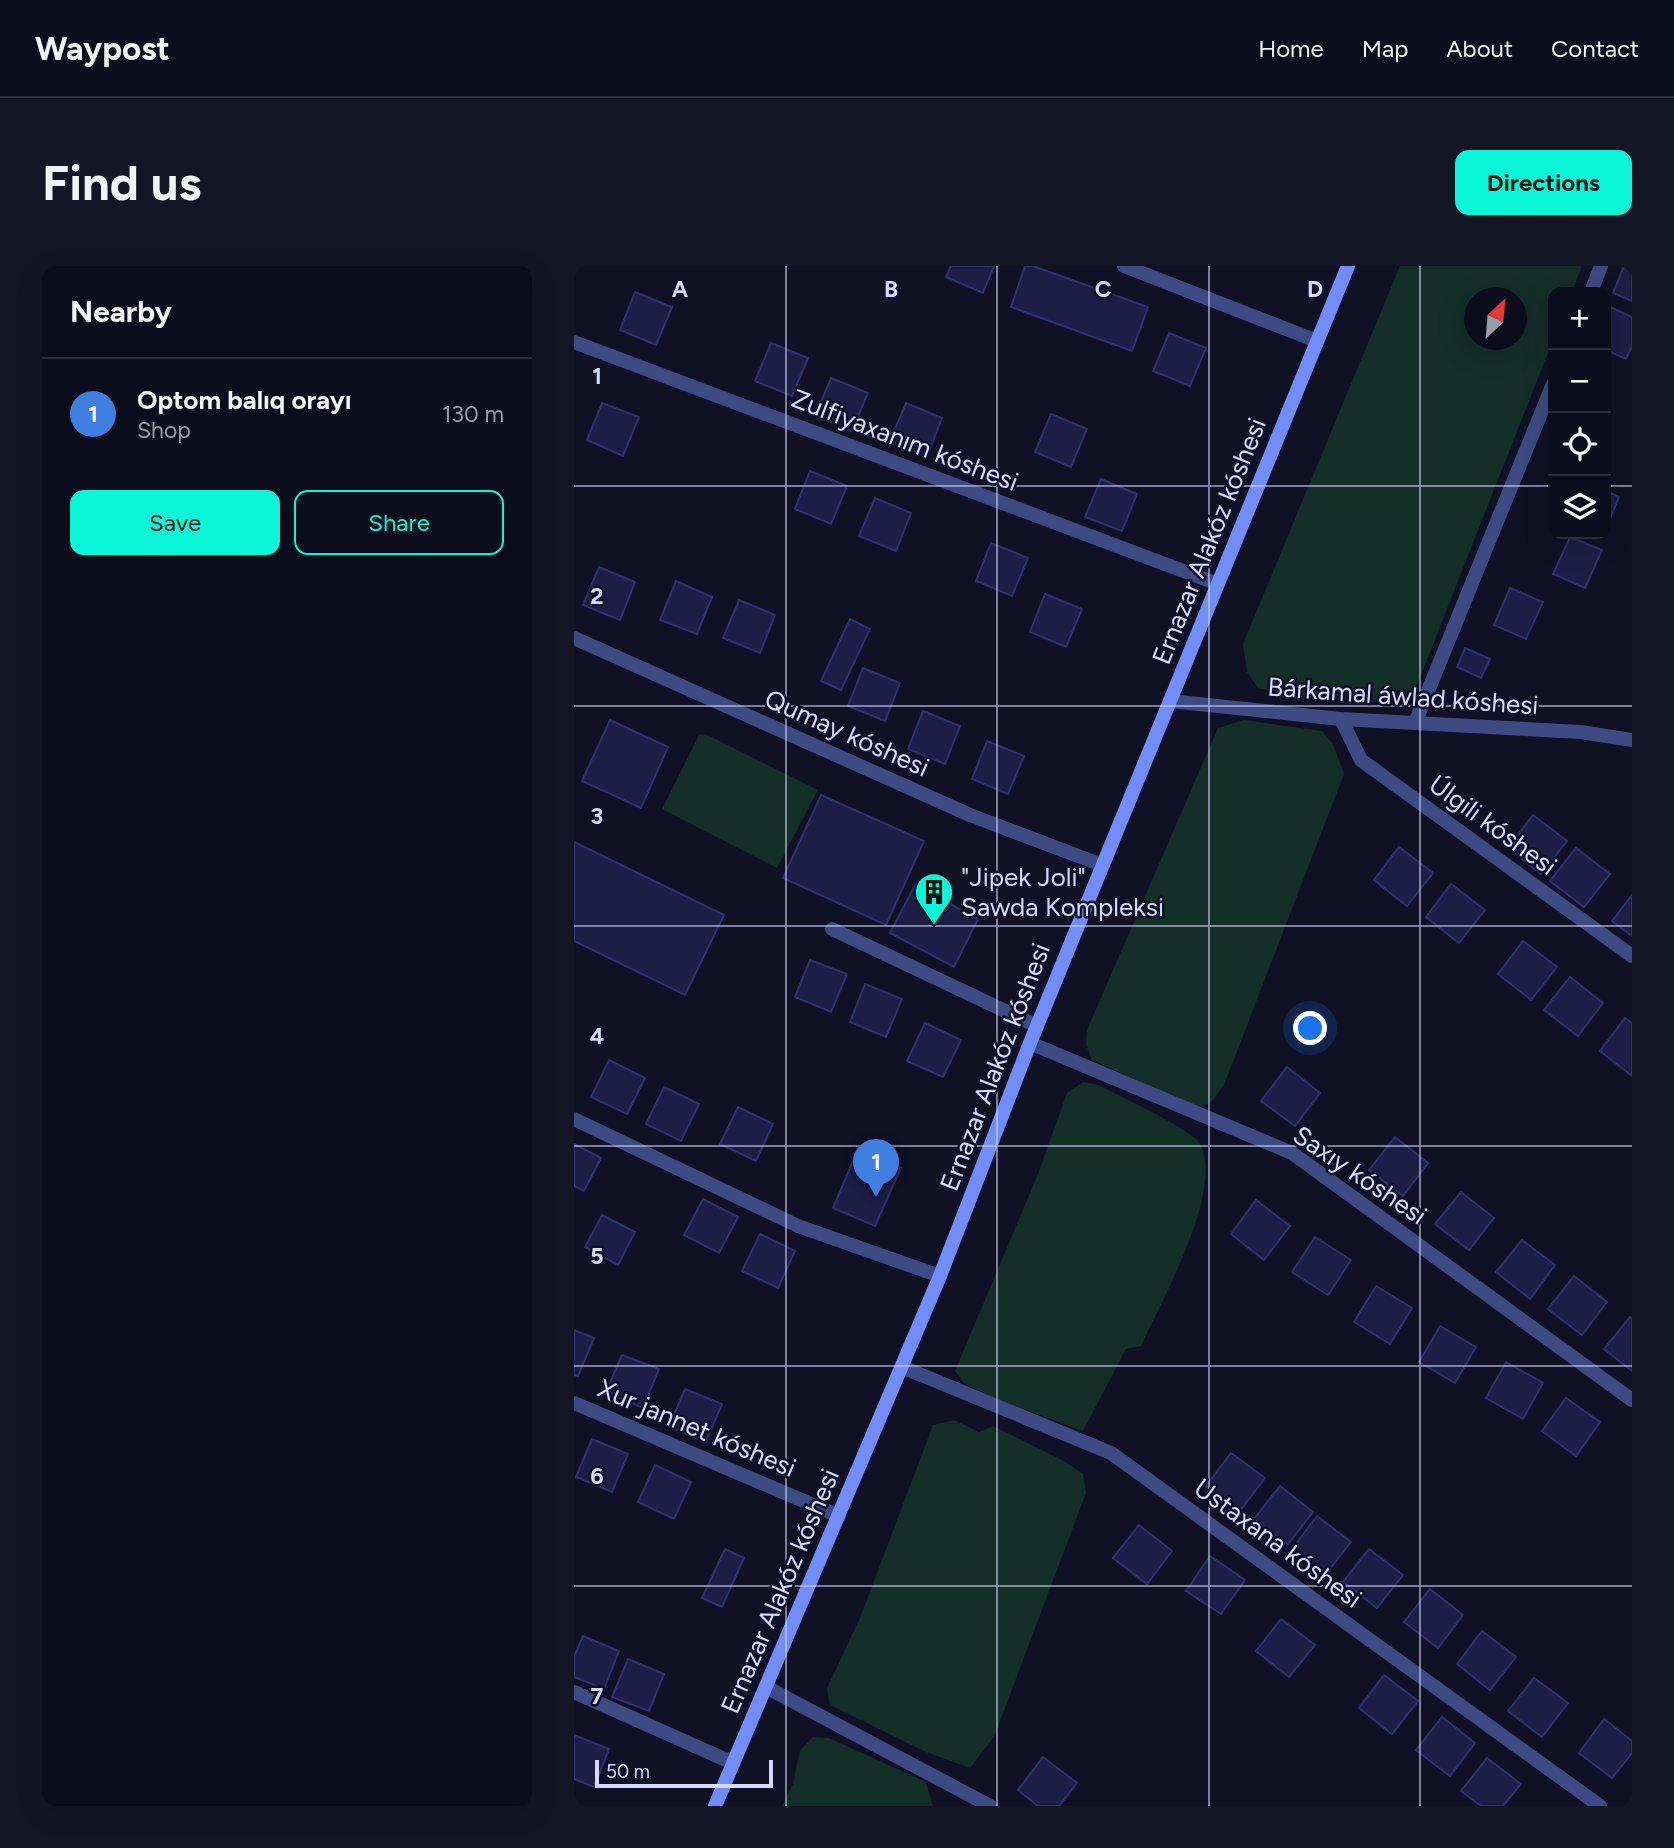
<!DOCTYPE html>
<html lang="en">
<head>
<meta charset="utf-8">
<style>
	:root { --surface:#0c0d1c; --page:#151625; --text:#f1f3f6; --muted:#9a9ca3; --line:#2c2d3b; --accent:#09f6d7 }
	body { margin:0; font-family:Figtree,sans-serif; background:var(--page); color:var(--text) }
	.controls { position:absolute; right:21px; top:21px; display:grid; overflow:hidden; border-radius:14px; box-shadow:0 7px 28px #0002 }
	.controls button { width:63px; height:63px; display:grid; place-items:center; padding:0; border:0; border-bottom:2px solid var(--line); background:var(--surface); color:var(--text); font:35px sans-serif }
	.compass { position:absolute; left:890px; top:21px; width:63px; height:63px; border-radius:50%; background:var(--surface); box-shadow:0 7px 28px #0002; rotate:26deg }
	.scale { position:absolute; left:21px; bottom:18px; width:178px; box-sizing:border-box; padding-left:7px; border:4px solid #d6dafe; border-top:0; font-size:19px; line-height:24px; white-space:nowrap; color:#d6dafe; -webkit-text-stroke:5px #101125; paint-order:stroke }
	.you { position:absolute; left:737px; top:763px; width:24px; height:24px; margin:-18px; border:5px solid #fff; border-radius:50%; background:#1a73e8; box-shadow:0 0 0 10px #1a73e833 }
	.badge { display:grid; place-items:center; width:46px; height:46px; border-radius:50%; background:var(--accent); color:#fff; font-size:23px; font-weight:700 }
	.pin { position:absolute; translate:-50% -58px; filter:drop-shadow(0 2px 4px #0008) }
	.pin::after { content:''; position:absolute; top:37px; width:24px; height:21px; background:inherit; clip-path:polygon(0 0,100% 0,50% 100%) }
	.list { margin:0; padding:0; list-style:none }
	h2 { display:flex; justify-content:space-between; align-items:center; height:91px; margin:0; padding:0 28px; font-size:30px }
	h2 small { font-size:23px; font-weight:400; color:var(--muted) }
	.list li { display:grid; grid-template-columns:46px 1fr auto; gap:21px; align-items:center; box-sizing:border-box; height:112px; padding:0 28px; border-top:2px solid var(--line) }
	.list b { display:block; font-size:26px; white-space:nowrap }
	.list p { margin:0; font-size:23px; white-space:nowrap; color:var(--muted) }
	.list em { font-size:23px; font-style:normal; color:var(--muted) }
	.actions { display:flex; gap:14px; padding:21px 28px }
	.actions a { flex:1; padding:16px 0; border:2px solid var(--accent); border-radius:14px; text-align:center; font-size:24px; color:var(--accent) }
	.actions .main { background:var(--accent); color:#111 }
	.icon { flex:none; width:38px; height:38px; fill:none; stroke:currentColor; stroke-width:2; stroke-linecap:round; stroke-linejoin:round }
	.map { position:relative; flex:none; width:1058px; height:1540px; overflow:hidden; border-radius:14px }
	header { display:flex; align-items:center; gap:42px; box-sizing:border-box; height:98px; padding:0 35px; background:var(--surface); border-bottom:2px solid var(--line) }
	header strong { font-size:33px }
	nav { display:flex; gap:38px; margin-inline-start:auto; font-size:24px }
	.intro { display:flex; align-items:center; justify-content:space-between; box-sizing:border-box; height:168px; padding:0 42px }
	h1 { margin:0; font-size:49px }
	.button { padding:18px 32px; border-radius:14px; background:var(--accent); color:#111; font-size:24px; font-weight:700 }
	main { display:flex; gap:42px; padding:0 42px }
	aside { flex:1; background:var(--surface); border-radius:14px; box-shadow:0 7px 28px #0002 }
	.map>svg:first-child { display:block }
</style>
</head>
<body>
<header>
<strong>Waypost</strong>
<nav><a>Home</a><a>Map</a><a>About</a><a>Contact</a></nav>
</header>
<div class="intro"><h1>Find us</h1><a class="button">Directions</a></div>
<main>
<aside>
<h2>Nearby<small></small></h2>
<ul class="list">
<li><span class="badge" style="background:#3f7fe0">1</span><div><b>Optom balıq orayı</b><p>Shop</p></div><em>130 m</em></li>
</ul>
<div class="actions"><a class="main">Save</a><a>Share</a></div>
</aside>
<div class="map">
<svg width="1058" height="1540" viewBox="0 0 1058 1540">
	<rect width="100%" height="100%" fill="#101125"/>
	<g fill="#132f28" fill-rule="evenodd">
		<path d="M826 0H1008L998 26H979V74L845 414 834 437 741 433 684 422 673 406 669 378ZM900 32H942V74H900Z"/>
		<path d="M670 454 748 465 759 478 770 508 650 819 637 836 625 842 518 794 512 779 513 764 644 462Z"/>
		<path d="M131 468 244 524 203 602 88 543 125 469Z"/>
		<path d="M509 816 524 819C543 829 618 863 626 878 651 923 587 1036 567 1080L552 1083 509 1165 420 1132 390 1117 381 1105 464 908 493 827Z"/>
		<path d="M380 1154 405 1166 419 1160 490 1195 509 1208 512 1227 420 1471 396 1502 352 1486 256 1439 253 1422 286 1352 359 1159Z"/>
		<path d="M239 1471 255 1472 352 1516 359 1540H208L219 1518 226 1484Z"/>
	</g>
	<g fill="#1c1e46" stroke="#2f3271" stroke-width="2">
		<path d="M377 0H420L409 27 372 11Z"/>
		<path d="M451 0H459L574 41 558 85 437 41Z"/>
		<path d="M1050 0H1058V35L1039 27Z"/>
		<path d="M61 26 98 41 82 79 46 64Z"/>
		<path d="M1036 41 1058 51V80L1052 93 1032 84V52Z"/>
		<path d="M595 67 632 82 616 120 579 105Z"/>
		<path d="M197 77 234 92 218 130 181 115Z"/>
		<path d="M257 112 294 127 278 165 241 150Z"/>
		<path d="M28 137 65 151 49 190 13 174Z"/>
		<path d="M332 137 368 152 353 190 316 175Z"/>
		<path d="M477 148 513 163 497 201 461 186Z"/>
		<path d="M236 205 273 220 257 258 221 243Z"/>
		<path d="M527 213 563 228 548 265 511 251Z"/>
		<path d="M1032 225 1045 231 1032 262Z"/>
		<path d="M301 232 337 247 322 285 285 270Z"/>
		<path d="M996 271 1028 284 1011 322 979 308Z"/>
		<path d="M417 277 454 292 438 330 402 315Z"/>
		<path d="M25 301 61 316 46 354 9 339Z"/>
		<path d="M102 315 138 331 123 368 86 354Z"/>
		<path d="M936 322 969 336 952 373 920 359Z"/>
		<path d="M471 328 508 343 492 381 456 366Z"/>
		<path d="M165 334 201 349 186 387 149 372Z"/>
		<path d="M276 353 296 363 267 424 247 415Z"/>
		<path d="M891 382 916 393 907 412 883 401Z"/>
		<path d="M289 402 326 417 311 455 274 440Z"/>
		<path d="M349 445 386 460 371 498 334 483Z"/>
		<path d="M36 454 94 481 67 542 8 515Z"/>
		<path d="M413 475 450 490 434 528 398 513Z"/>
		<path d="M247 529 350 575 312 659 209 612Z"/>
		<path d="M959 549 993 575 967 608 934 582Z"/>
		<path d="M0 576 150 649 111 729 0 675Z"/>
		<path d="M825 581 859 607 833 640 800 614Z"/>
		<path d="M1002 582 1036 608 1010 641 976 615Z"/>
		<path d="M877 618 911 644 885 677 852 651Z"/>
		<path d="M341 619 404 653 380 701 316 667Z"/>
		<path d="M1058 629V670L1038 655Z"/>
		<path d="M949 675 983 701 957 734 924 708Z"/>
		<path d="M236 694 273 708 257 746 221 731Z"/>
		<path d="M996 711 1029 737 1004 770 970 744Z"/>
		<path d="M291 718 328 733 312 771 276 756Z"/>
		<path d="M1051 752 1058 757V810L1026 785Z"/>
		<path d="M351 757 387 774 369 811 333 795Z"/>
		<path d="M35 794 71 812 53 848 17 831Z"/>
		<path d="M713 801 746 827 721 860 687 835Z"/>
		<path d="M90 821 125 838 107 875 72 858Z"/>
		<path d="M164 841 199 858 182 895 146 878Z"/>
		<path d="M821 871 854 897 829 930 795 904Z"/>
		<path d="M0 878 27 892 10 925 0 920Z"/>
		<path d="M284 883 327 902 301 960 259 942Z"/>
		<path d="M887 926 920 952 895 984 861 958Z"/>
		<path d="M129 933 164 951 145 987 110 969Z"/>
		<path d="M682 934 716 960 690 994 657 968Z"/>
		<path d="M28 949 61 966 44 999 11 981Z"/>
		<path d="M186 968 221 985 204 1022 168 1005Z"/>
		<path d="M741 971 777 994 754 1029 718 1006Z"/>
		<path d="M948 974 981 999 956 1033 922 1006Z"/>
		<path d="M1000 1010 1033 1036 1008 1069 974 1043Z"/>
		<path d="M802 1020 838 1042 816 1078 780 1056Z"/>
		<path d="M1056 1051 1058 1052V1105L1030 1083Z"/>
		<path d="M866 1060 902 1081 881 1117 845 1096Z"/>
		<path d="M0 1064 20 1072 4 1110 0 1109Z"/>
		<path d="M48 1089 85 1103 69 1142 32 1126Z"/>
		<path d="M932 1096 969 1117 949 1153 912 1132Z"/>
		<path d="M111 1123 148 1138 132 1176 95 1161Z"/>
		<path d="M992 1132 1026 1156 1002 1190 968 1165Z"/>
		<path d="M18 1173 54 1188 38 1226 2 1211Z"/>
		<path d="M657 1187 691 1212 665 1246 632 1220Z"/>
		<path d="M81 1199 117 1216 100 1253 64 1236Z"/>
		<path d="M706 1220 739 1246 714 1278 680 1253Z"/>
		<path d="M743 1250 777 1276 751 1309 718 1283Z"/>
		<path d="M565 1259 598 1285 573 1318 539 1292Z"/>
		<path d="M151 1283 170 1292 148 1341 128 1332Z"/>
		<path d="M795 1283 829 1309 803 1342 769 1316Z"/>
		<path d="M636 1290 671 1314 647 1348 612 1325Z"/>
		<path d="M856 1323 889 1349 864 1382 830 1356Z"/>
		<path d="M707 1353 741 1379 715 1411 682 1385Z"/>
		<path d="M908 1365 942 1391 916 1424 883 1398Z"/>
		<path d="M9 1370 45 1385 30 1423 0 1411V1391Z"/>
		<path d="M54 1393 90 1408 75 1445 38 1431Z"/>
		<path d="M810 1409 844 1435 818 1468 785 1442Z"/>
		<path d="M960 1412 994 1437 968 1471 934 1445Z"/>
		<path d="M868 1451 901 1477 876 1510 842 1484Z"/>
		<path d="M1030 1453 1058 1475V1487L1038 1512 1005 1487Z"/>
		<path d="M0 1469 35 1483 20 1521 0 1513Z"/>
		<path d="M469 1491 503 1517 485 1540H464L444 1524Z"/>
		<path d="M913 1492 947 1518 929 1540H907L887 1525Z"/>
	</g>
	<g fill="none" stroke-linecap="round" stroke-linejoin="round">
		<g stroke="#3d4a83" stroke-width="14">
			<path d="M550 0 743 75"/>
			<path d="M1017 26 1027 0"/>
			<path d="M0 76 644 318"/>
			<path d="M0 372 396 549 528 599"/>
			<path d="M596 435 767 453 1007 466 1058 474"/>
			<path d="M767 453 787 494 1058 690"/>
			<path d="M841 457 979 118"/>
			<path d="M258 663 463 760"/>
			<path d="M456 777 718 887 1058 1134"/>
			<path d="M0 853 224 960 366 1010"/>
			<path d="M328 1101 537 1187 1026 1540"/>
			<path d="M0 1137 265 1250"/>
			<path d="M192 1421 416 1540"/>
			<path d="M0 1426 159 1497"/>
		</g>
		<path stroke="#708dfa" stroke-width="14" d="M141 1540 366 1010 456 777 774 0"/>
	</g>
	<path fill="none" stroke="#d6dafe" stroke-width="2" stroke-opacity="0.55" d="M212 0V1540M423 0V1540M635 0V1540M846 0V1540M0 220H979M1032 220H1058M0 440H1058M0 660H1058M0 880H1058M0 1100H1058M0 1320H1058"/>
	<defs>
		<g id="building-pin" transform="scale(2.0125)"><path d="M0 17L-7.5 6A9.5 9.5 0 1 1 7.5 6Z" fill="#09f6d7" stroke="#101125"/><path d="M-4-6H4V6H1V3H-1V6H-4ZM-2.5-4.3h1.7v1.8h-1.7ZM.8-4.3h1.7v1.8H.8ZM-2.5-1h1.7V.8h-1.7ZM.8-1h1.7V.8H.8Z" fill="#111"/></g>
	</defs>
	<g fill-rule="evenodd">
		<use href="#building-pin" x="360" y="626"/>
	</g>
	<g text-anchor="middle" stroke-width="5" stroke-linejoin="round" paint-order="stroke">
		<g font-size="26" fill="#d6dafe" stroke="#101125">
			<text transform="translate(331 174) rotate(21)" y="9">Zulfiyaxanım kóshesi</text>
			<text transform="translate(635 275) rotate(-68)" y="9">Ernazar Alakóz kóshesi</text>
			<text transform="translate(829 430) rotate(4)" y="9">Bárkamal áwlad kóshesi</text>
			<text transform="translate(273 467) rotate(24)" y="9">Qumay kóshesi</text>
			<text transform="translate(919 559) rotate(36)" y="9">Úlgili kóshesi</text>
			<text transform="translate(421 801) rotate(-69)" y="9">Ernazar Alakóz kóshesi</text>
			<text transform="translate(786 909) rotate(34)" y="9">Saxıy kóshesi</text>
			<text transform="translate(123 1162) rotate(23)" y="9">Xur jannet kóshesi</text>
			<text transform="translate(704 1277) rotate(36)" y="9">Ustaxana kóshesi</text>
			<text transform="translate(206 1325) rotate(-67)" y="9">Ernazar Alakóz kóshesi</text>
		</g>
		<g font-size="26" fill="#d6dafe" stroke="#101125" text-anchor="start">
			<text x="387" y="620">"Jipek Joli"<tspan x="387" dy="30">Sawda Kompleksi</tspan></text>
		</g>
	</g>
	<g font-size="23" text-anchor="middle" font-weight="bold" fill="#d6dafe" stroke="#101125" stroke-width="5" stroke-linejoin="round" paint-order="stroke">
		<text x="106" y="31">A</text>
		<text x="317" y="31">B</text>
		<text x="529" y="31">C</text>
		<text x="741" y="31">D</text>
		<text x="23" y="118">1</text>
		<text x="23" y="338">2</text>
		<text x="23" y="558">3</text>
		<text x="23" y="778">4</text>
		<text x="23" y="998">5</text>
		<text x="23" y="1218">6</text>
		<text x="23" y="1438">7</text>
	</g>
</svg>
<div class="controls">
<button>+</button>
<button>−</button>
<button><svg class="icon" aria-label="locate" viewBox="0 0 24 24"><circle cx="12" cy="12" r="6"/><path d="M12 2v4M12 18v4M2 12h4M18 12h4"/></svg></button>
<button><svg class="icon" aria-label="layers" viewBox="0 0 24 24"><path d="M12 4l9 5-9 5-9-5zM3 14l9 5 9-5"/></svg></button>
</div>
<svg class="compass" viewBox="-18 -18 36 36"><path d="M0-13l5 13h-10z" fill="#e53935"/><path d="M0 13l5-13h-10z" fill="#9a9ca3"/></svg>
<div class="scale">50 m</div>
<div class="you"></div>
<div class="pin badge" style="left:302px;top:931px;background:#3f7fe0">1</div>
</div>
</main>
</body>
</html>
